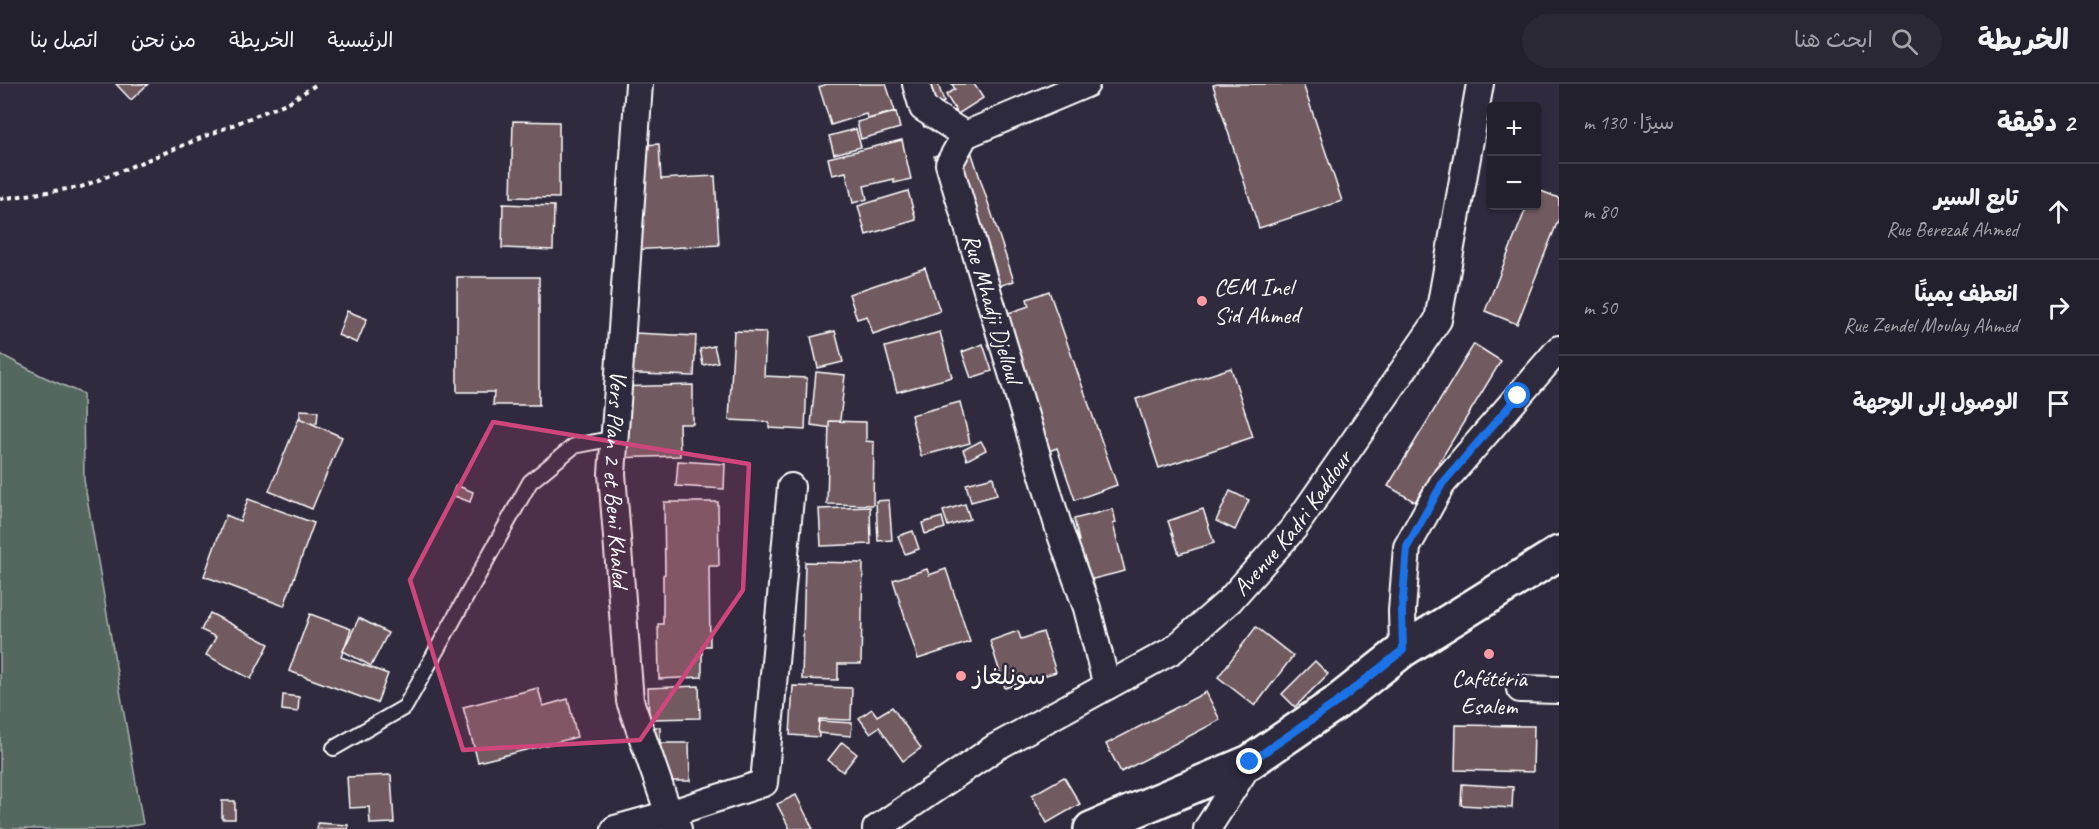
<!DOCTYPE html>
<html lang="ar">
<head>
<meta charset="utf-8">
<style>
	:root { --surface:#23202e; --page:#2b2836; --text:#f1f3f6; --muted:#a3a3aa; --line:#403e4a }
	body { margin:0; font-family:Caveat,"Playpen Sans Arabic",sans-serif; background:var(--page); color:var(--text); direction:rtl }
	.controls { position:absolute; right:18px; top:18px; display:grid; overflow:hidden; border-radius:6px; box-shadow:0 2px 4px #0004 }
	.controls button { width:54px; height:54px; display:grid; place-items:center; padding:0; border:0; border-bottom:2px solid var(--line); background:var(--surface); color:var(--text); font:30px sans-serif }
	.stop { position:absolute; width:18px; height:18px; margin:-14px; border:4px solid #1a73e8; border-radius:50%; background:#fff }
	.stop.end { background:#1a73e8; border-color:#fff; box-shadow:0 2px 6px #0008 }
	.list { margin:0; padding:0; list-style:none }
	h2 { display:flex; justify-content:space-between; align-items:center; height:78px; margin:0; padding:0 24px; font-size:26px }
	h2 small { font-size:20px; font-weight:400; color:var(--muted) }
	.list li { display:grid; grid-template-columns:39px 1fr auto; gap:18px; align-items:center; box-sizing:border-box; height:96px; padding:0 24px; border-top:2px solid var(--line) }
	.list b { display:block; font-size:22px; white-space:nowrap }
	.list p { margin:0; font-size:20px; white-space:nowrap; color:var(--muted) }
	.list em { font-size:20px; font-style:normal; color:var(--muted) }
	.icon { flex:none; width:33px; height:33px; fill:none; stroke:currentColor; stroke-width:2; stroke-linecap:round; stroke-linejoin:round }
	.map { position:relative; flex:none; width:1559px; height:745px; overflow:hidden; direction:ltr }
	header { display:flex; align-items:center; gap:36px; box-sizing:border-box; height:84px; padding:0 30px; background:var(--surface); border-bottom:2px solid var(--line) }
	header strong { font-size:28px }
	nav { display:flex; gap:33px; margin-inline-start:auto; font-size:21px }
	.search { width:420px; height:54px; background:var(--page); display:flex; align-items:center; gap:15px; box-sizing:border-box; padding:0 21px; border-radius:33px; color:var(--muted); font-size:22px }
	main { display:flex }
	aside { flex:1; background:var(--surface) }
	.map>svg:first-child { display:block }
</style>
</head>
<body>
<header>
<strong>الخريطة</strong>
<div class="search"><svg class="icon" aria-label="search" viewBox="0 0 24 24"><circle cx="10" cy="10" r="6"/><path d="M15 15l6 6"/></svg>ابحث هنا</div>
<nav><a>الرئيسية</a><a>الخريطة</a><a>من نحن</a><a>اتصل بنا</a></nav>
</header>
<main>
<aside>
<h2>2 دقيقة<small>سيرًا · 130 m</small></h2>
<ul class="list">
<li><svg class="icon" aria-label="ahead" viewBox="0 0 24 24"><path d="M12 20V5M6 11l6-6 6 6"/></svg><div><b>تابع السير</b><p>Rue Berezak Ahmed</p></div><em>80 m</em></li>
<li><svg class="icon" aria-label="right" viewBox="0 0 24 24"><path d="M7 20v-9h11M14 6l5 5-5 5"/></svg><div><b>انعطف يمينًا</b><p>Rue Zendel Moulay Ahmed</p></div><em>50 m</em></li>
<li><svg class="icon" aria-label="arrive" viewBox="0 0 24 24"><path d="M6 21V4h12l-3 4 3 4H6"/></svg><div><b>الوصول إلى الوجهة</b></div></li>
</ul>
</aside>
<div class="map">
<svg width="1559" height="745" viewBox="0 0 1559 745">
	<rect width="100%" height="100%" fill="#2f2a3d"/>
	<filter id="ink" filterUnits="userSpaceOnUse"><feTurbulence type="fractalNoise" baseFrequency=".0167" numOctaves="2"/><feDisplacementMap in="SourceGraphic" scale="12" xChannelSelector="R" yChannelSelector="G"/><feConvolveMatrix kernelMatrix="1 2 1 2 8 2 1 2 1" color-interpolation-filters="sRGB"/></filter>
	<g filter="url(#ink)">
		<path fill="#556861" stroke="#aab4b0" stroke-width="1.5" d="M0 270 42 292 83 310 84 396 143 740 110 745H0Z"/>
		<g fill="#715a61" stroke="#fff" stroke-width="1.5">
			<path d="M116 0H148L131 16Z"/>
			<path d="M827 0H886L895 27 868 35 866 30 831 41 819 3Z"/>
			<path d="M924 0H938L944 18 936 21 942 37 924 43 910 5Z"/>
			<path d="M952 0H974L983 14 958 30 946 11 955 5Z"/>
			<path d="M1218 0H1303L1342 117 1259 144 1213 1Z"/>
			<path d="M896 28 900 44 861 55 857 38Z"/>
			<path d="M513 37 559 38V114L511 113Z"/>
			<path d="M856 45 861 63 834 70 829 52Z"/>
			<path d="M902 56 911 95 894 99V95L864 102 867 115 853 119 846 88 832 91 828 74Z"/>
			<path d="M659 60 661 95 715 92 719 161 631 166 625 62Z"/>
			<path d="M969 61 1014 197 979 209 934 72Z"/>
			<path d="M1536 105 1559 114V134L1517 240 1485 227 1527 122H1536Z"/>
			<path d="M908 107 916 136 866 151 858 122Z"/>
			<path d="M503 120 554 122 553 166 502 164Z"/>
			<path d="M925 184 940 227 873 250 867 232 857 235 849 210Z"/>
			<path d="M457 193H539V321H493L494 308H457Z"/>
			<path d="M1049 207 1117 401 1075 416 1057 364 1032 373 985 237 1029 222 1027 215Z"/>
			<path d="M347 227 367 235 357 259 338 251Z"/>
			<path d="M734 247 766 248 764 292 807 294 805 346 769 344V338L729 336Z"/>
			<path d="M835 247 843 278 818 284 811 253Z"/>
			<path d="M613 248 696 252 694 292 611 289Z"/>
			<path d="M940 248 952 293 897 308 885 263Z"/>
			<path d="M983 260 992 287 971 294 962 268Z"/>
			<path d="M1474 260 1501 277 1415 418 1388 402Z"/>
			<path d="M714 262 718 278 703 281 700 265Z"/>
			<path d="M1231 284 1253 353 1159 384 1136 315Z"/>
			<path d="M816 288 845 291 839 345 811 341Z"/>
			<path d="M693 301V340H679L680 372 611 374 610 303Z"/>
			<path d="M960 318 970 359 921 372 911 331Z"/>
			<path d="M300 326 318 327 317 339 300 338Z"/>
			<path d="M299 334 342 353 312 425 269 407Z"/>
			<path d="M829 337 866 338V357L874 358 873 421 827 420Z"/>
			<path d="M981 357 986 366 967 376 963 366Z"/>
			<path d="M678 377 725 380 724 405 676 402Z"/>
			<path d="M993 393 997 411 971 418 966 400Z"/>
			<path d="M456 401 473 408 470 418 452 411Z"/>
			<path d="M1230 407 1249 416 1235 446 1216 437Z"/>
			<path d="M248 415 314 439 284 522 204 492 226 431 240 437Z"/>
			<path d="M889 416 892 456 878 457 876 417Z"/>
			<path d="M664 418H718L719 482H709L710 562H702V593L659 595 658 540H663V491L665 490Z"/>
			<path d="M965 420 970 435 948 442 943 427Z"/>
			<path d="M870 423 871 460 821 462 819 425Z"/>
			<path d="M1113 425 1116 439 1113 440 1125 487 1065 502 1055 463 1079 457 1074 435Z"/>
			<path d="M1203 425 1214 459 1179 470 1168 437Z"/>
			<path d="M942 433 945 444 925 450 922 439Z"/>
			<path d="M913 447 919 465 905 470 898 452Z"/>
			<path d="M805 478 863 479 861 580H838V596L802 595Z"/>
			<path d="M927 485 929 491 946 485 970 558 918 575 893 496Z"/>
			<path d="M210 529 269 560 251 595 206 571 216 553 201 546Z"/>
			<path d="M310 530 351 545 341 573 388 590 377 619 289 587Z"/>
			<path d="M359 534 388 549 371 582 343 567Z"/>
			<path d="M1256 543 1293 572 1255 622 1218 593Z"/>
			<path d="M1018 547 1021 555 1043 548 1056 588 1005 604 990 557Z"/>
			<path d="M1315 577 1328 590 1295 623 1282 610Z"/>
			<path d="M699 602 700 634 649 635 648 604Z"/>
			<path d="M793 602 852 604 851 636 819 635V653L790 651Z"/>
			<path d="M538 604 543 622 568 615 577 653 478 678 463 623Z"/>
			<path d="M1206 608 1220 636 1121 688 1106 660Z"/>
			<path d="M283 611 299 613 298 628 282 626Z"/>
			<path d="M892 623 921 664 903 677 879 643 870 649 859 634 872 625 877 632Z"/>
			<path d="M819 637 852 639 851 652 818 649Z"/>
			<path d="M1456 641 1534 642 1533 688 1455 686Z"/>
			<path d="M641 643H660V659H689L690 697H652Z"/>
			<path d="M842 658 857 670 843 688 828 676Z"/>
			<path d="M391 691 394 739 370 740 369 723 349 724 347 693Z"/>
			<path d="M1064 693 1080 720 1047 739 1032 711Z"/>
			<path d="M1462 700 1513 703 1512 724 1461 721Z"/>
			<path d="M796 711 813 745H790L777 720Z"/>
			<rect x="222" y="717" width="13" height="18"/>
			<path d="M318 739 348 741V745H317Z"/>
		</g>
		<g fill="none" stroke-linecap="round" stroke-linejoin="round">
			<g stroke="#fff" stroke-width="18">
				<path id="lane" d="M334 664 405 623 530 398 574 362 615 354"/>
			</g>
			<g stroke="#fff" stroke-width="30">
				<g id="street">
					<path id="s1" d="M639 0 612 390 630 617 669 730 678 745"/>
					<path d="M916 0 923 24 965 51"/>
					<path id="s2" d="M1086 0 965 51 949 80 1060 448 1087 524 1107 602"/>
					<path d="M1403 566 1402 527 1407 463 1442 400 1559 265"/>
					<path d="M1520 605 1559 606"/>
					<path d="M615 745 669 730 764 699 791 403"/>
					<path id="s3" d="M876 745 996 663 1173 566 1229 517 1294 444 1438 236 1480 0"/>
					<path d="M1207 745 1250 678"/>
				</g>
			</g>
			<g stroke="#fff" stroke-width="38">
				<path id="secondary" d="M1091 745 1250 678 1336 619 1403 566 1559 469"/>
			</g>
			<path stroke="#fff" stroke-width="4" stroke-dasharray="4.5 4.5" stroke-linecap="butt" d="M0 115 81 103 289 18 317 0"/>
			<use href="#lane" stroke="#2f2a3d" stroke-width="14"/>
			<use href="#street" stroke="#2f2a3d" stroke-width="26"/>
			<use href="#secondary" stroke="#2f2a3d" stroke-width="33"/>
		</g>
	</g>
	<g fill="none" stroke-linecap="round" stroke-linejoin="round" filter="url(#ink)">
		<path stroke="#1a73e8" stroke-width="8" d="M1250 678 1336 619 1403 566 1402 527 1407 463 1442 400 1518 312"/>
	</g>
	<path fill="#ce467c" fill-opacity="0.2" stroke="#ce467c" stroke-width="4.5" stroke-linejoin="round" d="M493 338 749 380 743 506 640 656 463 666 410 496Z"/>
	<g fill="#ff9aa2" stroke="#2f2a3d" stroke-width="2">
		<circle cx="1202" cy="217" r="6"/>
		<circle cx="1489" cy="570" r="6"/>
		<circle cx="961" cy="592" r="6"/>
	</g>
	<g text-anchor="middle" stroke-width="5" stroke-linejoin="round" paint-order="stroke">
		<g font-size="24" fill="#fff" stroke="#2f2a3d" text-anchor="start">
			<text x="1214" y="211">CEM Inel<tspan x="1214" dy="28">Sid Ahmed</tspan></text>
			<text x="973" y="600">سونلغاز</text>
			<text x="1489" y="602" text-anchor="middle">Cafétéria<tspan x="1489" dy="28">Esalem</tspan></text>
		</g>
		<g font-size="24" fill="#fff" stroke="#2f2a3d">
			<text dy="8" stroke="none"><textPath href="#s2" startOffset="315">Rue Mhadji Djelloul</textPath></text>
			<text dy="8" stroke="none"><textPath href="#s1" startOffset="396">Vers Plan 2 et Beni Khaled</textPath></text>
			<text dy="8" stroke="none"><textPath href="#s3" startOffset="522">Avenue Kadri Kaddour</textPath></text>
		</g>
	</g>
</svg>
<div class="controls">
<button>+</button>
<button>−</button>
</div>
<div class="stop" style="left:1518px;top:312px"></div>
<div class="stop end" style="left:1250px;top:678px"></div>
</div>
</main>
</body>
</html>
